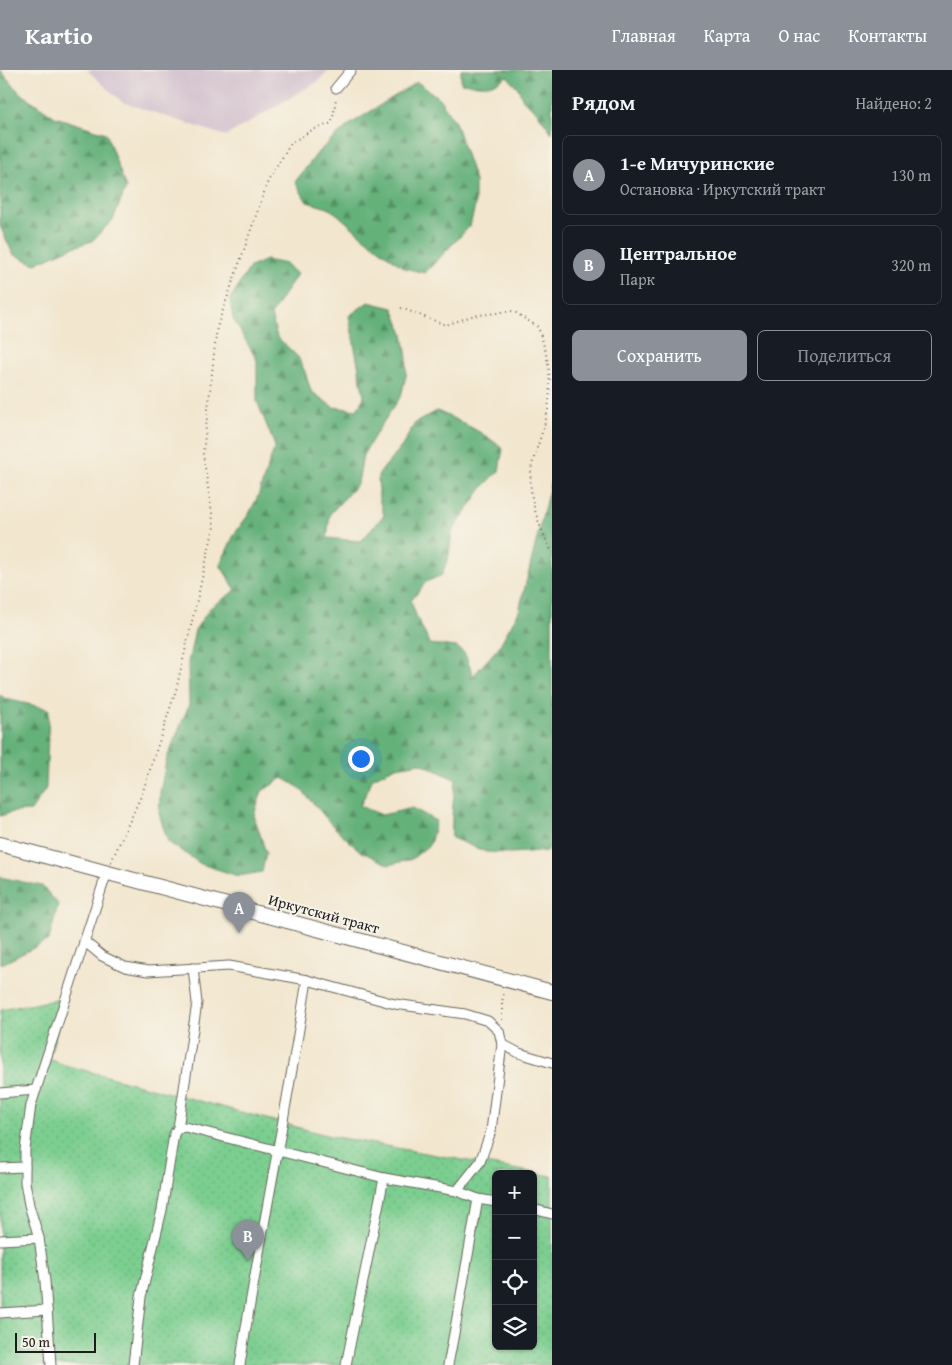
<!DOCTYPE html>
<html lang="ru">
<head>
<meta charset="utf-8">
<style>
	:root { --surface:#171b24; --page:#242831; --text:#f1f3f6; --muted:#9ea1a6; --line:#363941; --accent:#8c9099 }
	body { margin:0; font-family:"Gentium Book Plus",serif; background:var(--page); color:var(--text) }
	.controls { position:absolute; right:15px; bottom:15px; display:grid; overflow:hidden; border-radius:8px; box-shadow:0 1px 4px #0004 }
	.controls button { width:45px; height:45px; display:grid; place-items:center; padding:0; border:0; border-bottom:1px solid var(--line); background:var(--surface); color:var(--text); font:25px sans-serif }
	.scale { position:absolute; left:15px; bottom:12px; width:81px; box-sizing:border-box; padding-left:5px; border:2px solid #1c1c1c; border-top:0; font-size:14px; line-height:18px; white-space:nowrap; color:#1c1c1c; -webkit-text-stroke:4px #f7f3e8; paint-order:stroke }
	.you { position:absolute; left:360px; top:688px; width:18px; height:18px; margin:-12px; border:4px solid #fff; border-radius:50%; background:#1a73e8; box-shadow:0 0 0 8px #1a73e833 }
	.badge { display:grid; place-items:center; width:32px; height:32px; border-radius:50%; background:var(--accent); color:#fff; font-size:16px; font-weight:700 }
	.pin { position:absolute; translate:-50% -41px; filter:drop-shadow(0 1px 2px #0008) }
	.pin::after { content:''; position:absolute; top:26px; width:18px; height:15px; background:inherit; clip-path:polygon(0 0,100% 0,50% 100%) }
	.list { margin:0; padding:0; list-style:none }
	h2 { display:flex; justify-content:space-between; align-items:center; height:65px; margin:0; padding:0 20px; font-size:21px }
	h2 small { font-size:16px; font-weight:400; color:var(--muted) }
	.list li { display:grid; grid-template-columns:32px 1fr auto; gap:15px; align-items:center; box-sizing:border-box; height:80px; margin:0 10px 10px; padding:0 10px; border:1px solid var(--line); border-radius:8px }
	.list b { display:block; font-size:19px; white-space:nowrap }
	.list p { margin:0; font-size:16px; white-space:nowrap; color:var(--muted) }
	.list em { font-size:16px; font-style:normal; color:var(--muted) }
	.actions { display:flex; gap:10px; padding:15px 20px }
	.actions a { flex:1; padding:11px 0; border:1px solid var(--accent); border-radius:8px; text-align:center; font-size:18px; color:var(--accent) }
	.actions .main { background:var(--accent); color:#fff }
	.icon { flex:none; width:28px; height:28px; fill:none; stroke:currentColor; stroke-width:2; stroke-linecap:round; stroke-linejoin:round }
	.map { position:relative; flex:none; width:552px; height:1295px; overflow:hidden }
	header { display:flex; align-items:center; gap:30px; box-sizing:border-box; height:70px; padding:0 25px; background:var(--accent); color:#fff }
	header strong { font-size:24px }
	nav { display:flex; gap:28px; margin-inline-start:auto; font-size:18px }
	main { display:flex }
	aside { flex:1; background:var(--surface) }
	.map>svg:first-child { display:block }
</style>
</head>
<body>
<header>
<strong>Kartio</strong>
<nav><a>Главная</a><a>Карта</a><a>О нас</a><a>Контакты</a></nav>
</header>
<main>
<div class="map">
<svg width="552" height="1295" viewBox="0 0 552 1295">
	<defs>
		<pattern id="forest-firs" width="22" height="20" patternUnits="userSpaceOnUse" patternTransform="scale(1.25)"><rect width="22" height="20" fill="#65b17a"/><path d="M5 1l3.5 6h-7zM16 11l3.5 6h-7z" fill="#528f63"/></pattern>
		<pattern id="park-dots" width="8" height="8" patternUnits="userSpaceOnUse" patternTransform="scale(1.25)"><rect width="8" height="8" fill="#7cce90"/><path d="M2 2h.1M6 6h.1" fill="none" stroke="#6bb07c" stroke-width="1.8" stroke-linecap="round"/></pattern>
	</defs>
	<rect width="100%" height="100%" fill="#f7f3e8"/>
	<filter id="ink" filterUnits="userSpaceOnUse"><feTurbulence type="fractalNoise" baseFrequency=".02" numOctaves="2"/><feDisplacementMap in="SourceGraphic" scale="10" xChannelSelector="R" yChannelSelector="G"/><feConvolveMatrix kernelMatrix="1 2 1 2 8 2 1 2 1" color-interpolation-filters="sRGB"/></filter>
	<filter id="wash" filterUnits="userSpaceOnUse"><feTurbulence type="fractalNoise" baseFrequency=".0096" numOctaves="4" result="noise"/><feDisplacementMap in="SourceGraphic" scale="20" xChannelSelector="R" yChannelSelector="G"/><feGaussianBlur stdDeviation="1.12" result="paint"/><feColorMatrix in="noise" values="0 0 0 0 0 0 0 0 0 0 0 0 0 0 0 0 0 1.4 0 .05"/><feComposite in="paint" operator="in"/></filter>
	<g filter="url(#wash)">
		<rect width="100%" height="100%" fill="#f2e6ce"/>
		<path fill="#d0bdcc" d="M87 0H329L317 12 226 66 122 32Z"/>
		<g fill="url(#forest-firs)" stroke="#40664b">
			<path d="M0 0 19 22 55 47 106 63 126 118 113 150 92 171 68 179 35 194 13 184 0 156Z"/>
			<path d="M461 0H552V63L536 41 523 30 518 18 507 6C489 19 482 15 461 13Z"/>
			<path d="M417 12 439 28 455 52 475 111V136L470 156 425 203 404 198 362 166 337 144 328 138 307 132 295 112 319 81 349 55Z"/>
			<path d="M266 190 286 194 297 204 271 245 277 267 298 287 305 302 311 321 333 337 357 340 364 327 349 246 368 232 393 238 403 264 407 288 406 306 401 326 380 357 363 385 358 413 330 444 327 468 361 471 384 445 379 429 378 405 402 376 415 353 437 341C460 351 485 363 503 379L499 401 483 417 452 462 449 485 442 505 426 512 411 531 417 548 430 574 457 577 465 584 473 606 498 578 519 541 552 407V776L546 781 510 783 486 782 452 768C451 748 453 730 456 710L421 693 396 697 373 708 360 736 382 745 413 738 436 751 430 774 412 789 389 795 360 781 333 756 300 718 283 708 262 721 254 745 266 783 262 802 238 806 201 794 168 772 159 744 160 722 167 688 189 635 188 593 195 560 210 538 236 520 220 495 235 463 249 444 258 426 275 376 257 331V290L233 249 230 229 250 197Z"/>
			<path d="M0 625 6 629 49 639 46 718 31 741 13 742 0 746Z"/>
			<path d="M0 807 42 816 58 834 49 870 4 893H0Z"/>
		</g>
		<path fill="url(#park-dots)" stroke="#4c7556" fill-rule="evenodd" d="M66 928 49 989 65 995 330 1066 552 1106V1295H0V940ZM496 1104H533V1276H496Z"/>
	</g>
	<g filter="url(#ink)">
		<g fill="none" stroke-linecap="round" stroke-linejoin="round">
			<g stroke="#67635a" stroke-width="11">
				<g id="street">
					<path d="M336 18 351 0"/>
					<path d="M84 871 102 886 125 897 148 901 229 896 307 910 395 934 465 944 488 951 499 961 502 974 491 1061 480 1092 457 1121"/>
					<path d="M502 974 519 983 552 993"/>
					<path d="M0 1023 36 1020"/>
					<path d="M178 1058 185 1057 384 1108 457 1121 478 1129 496 1132"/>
					<path d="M0 1098 25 1097"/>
					<path d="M533 1139 552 1144"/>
					<path d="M0 1170 39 1168"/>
					<path d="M0 1243 47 1240"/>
					<path d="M51 1295 45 1211 39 1168 29 1135 25 1112V1080L31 1035 107 802"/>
					<path d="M133 1295 141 1227 162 1140 174 1064 178 1058 197 933 193 898"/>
					<path d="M240 1295C260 1166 287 1039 307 910"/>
					<path d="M346 1295 384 1108"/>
					<path d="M448 1295 456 1253 478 1129"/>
				</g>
			</g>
			<g stroke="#67635a" stroke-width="16">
				<path id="primary" d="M0 774 552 922"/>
			</g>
			<g stroke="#67635a" stroke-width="2" stroke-dasharray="1 4" stroke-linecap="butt">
				<path d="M401 238 446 255 472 246 513 241 538 257C542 269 546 282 548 294 550 305 550 320 549 332 547 353 537 375 532 395 526 424 539 457 552 482"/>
				<path d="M111 792 142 724 176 620 214 457 203 384 217 257 268 111 291 73 312 60 332 53 335 36 336 28"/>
				<path d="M502 950V932L504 922"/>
			</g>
			<use href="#street" stroke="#fff" stroke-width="9"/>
			<use href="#primary" stroke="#fff" stroke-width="14"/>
		</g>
	</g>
	<g text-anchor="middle" stroke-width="4" stroke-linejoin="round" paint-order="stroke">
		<g font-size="15" fill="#1c1c1c" stroke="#f7f3e8">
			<text transform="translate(324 844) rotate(15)" y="5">Иркутский тракт</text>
		</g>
	</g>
</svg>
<div class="controls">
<button>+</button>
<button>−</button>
<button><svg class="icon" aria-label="locate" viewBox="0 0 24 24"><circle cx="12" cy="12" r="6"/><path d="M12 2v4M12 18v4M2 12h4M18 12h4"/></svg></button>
<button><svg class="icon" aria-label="layers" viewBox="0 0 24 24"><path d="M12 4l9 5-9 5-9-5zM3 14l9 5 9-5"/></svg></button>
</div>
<div class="scale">50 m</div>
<div class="you"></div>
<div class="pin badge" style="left:239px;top:863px">A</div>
<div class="pin badge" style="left:248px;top:1191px">B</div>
</div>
<aside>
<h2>Рядом<small>Найдено: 2</small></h2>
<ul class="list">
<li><span class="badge">A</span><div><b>1-е Мичуринские</b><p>Остановка · Иркутский тракт</p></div><em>130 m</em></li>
<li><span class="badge">B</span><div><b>Центральное</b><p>Парк</p></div><em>320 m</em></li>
</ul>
<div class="actions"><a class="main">Сохранить</a><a>Поделиться</a></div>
</aside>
</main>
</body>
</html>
